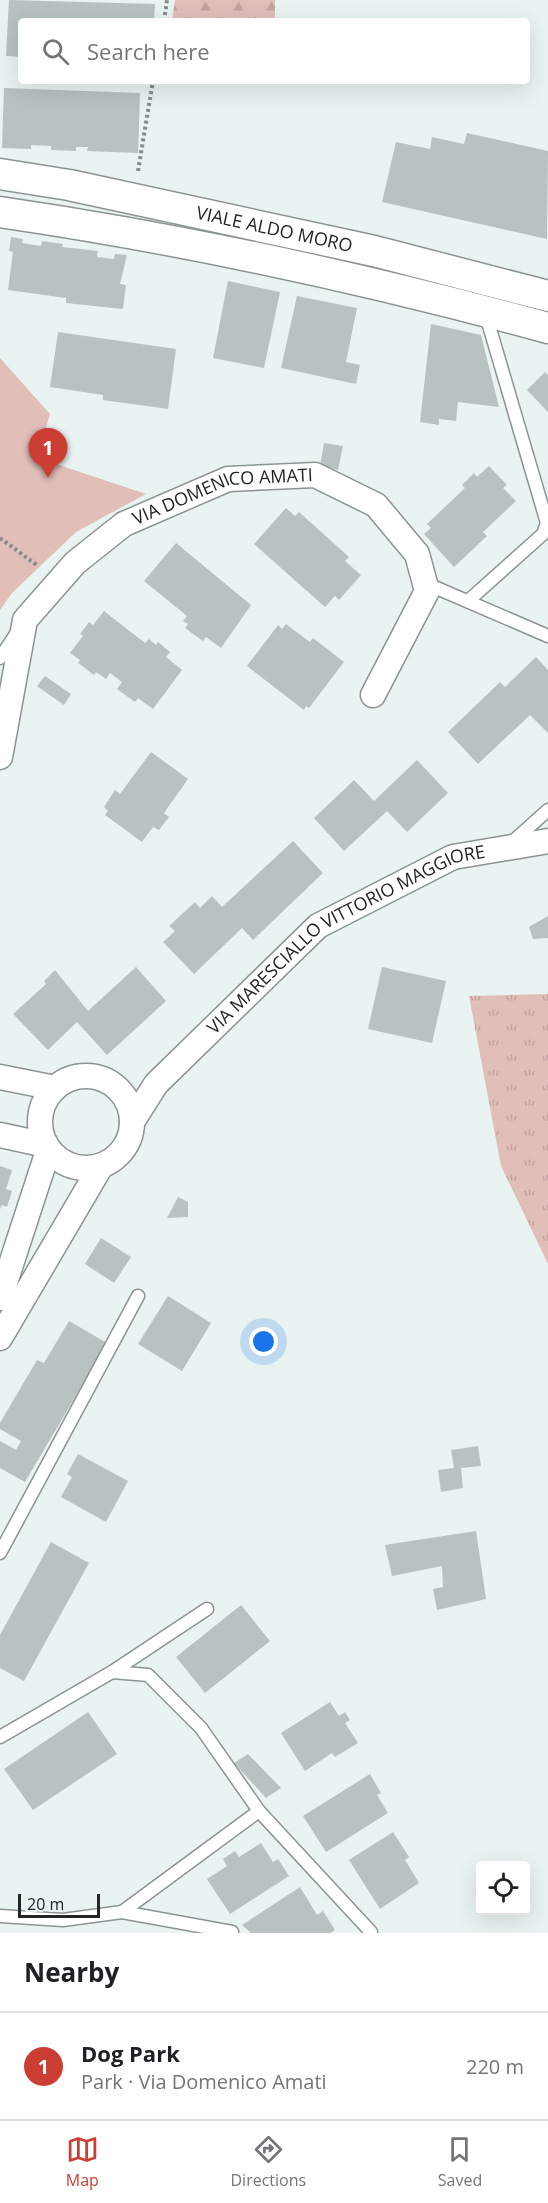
<!DOCTYPE html>
<html lang="en">
<head>
<meta charset="utf-8">
<style>
	:root { --surface:#fff; --page:#f6f6f6; --text:#202124; --muted:#757577; --line:#e0e0e0; --accent:#cc3e33 }
	body { margin:0; font-family:"Open Sans",sans-serif; background:var(--page); color:var(--text) }
	.controls { position:absolute; right:18px; bottom:18px; display:grid; overflow:hidden; border-radius:6px; box-shadow:0 6px 24px #0002 }
	.controls button { width:54px; height:54px; display:grid; place-items:center; padding:0; border:0; border-bottom:2px solid var(--line); background:var(--surface); color:var(--text); font:30px sans-serif }
	.scale { position:absolute; left:18px; bottom:15px; width:82px; box-sizing:border-box; padding-left:6px; border:3px solid #212524; border-top:0; font-size:16px; line-height:21px; white-space:nowrap; color:#212524; -webkit-text-stroke:4px #e9f3f1; paint-order:stroke }
	.you { position:absolute; left:264px; top:1342px; width:21px; height:21px; margin:-15px; border:4px solid #fff; border-radius:50%; background:#1a73e8; box-shadow:0 0 0 9px #1a73e833 }
	.badge { display:grid; place-items:center; width:39px; height:39px; border-radius:50%; background:var(--accent); color:#fff; font-size:20px; font-weight:700 }
	.pin { position:absolute; translate:-50% -50px; filter:drop-shadow(0 2px 3px #0008) }
	.pin::after { content:''; position:absolute; top:32px; width:21px; height:18px; background:inherit; clip-path:polygon(0 0,100% 0,50% 100%) }
	.list { margin:0; padding:0; list-style:none }
	h2 { display:flex; justify-content:space-between; align-items:center; height:78px; margin:0; padding:0 24px; font-size:26px }
	h2 small { font-size:20px; font-weight:400; color:var(--muted) }
	.list li { display:grid; grid-template-columns:39px 1fr auto; gap:18px; align-items:center; box-sizing:border-box; height:108px; padding:0 24px; border-top:2px solid var(--line) }
	.list b { display:block; font-size:22px; white-space:nowrap }
	.list p { margin:0; font-size:20px; white-space:nowrap; color:var(--muted) }
	.list em { font-size:20px; font-style:normal; color:var(--muted) }
	.icon { flex:none; width:33px; height:33px; fill:none; stroke:currentColor; stroke-width:2; stroke-linecap:round; stroke-linejoin:round }
	.map { position:relative; flex:none; width:548px; height:1933px; overflow:hidden }
	.search { position:absolute; background:var(--surface); box-shadow:0 6px 24px #0002; left:18px; right:18px; top:18px; height:66px; display:flex; align-items:center; gap:15px; box-sizing:border-box; padding:0 21px; border-radius:6px; color:var(--muted); font-size:22px }
	.sheet { height:186px; background:var(--surface) }
	nav { display:flex; justify-content:space-around; align-items:center; box-sizing:border-box; height:84px; border-top:2px solid var(--line); background:var(--surface); font-size:16px; color:var(--muted) }
	nav a { display:grid; justify-items:center; gap:3px }
	nav .on { color:var(--accent) }
	.map>svg:first-child { display:block }
</style>
</head>
<body>
<div class="map">
<svg width="548" height="1933" viewBox="0 0 548 1933">
	<defs>
		<pattern id="grass-tufts" width="24" height="20" patternUnits="userSpaceOnUse" patternTransform="scale(1.5)"><rect width="24" height="20" fill="#e2beb9"/><path d="M3 7l-1-3M5 7V3M7 7l1-3M15 17l-1-3M17 17v-4M19 17l1-3" fill="none" stroke="#c2a39f"/></pattern>
		<pattern id="forest-firs" width="22" height="20" patternUnits="userSpaceOnUse" patternTransform="scale(1.5)"><rect width="22" height="20" fill="#e2beb9"/><path d="M5 1l3.5 6h-7zM16 11l3.5 6h-7z" fill="#c2a39f"/></pattern>
	</defs>
	<rect width="100%" height="100%" fill="#e9f3f1"/>
	<path fill="url(#grass-tufts)" d="M548 994V1264L501 1166 469 996Z"/>
	<path fill="url(#forest-firs)" d="M175 0H275V21H172Z"/>
	<path fill="#e2beb9" d="M0 358 50 414 39 451 47 461 146 494 76 532 12 593 0 610Z"/>
	<g fill="#b8c2c0">
		<path d="M9 0 155 4 154 21H21V57L6 56Z"/>
		<path d="M4 88 140 93 138 153 87 151 88 147H76V151L51 150V146L31 145V149L2 148Z"/>
		<path d="M467 133 548 151 547 239 382 202 396 142 430 149 432 137 464 144Z"/>
		<path d="M11 237 23 239 22 243 41 246 42 241 63 244 62 247 98 251 97 257 114 259 115 254 127 255 120 284 126 285 123 309 66 303V298L8 290 13 252 9 251Z"/>
		<path d="M228 281 280 292 264 368 213 358Z"/>
		<path d="M297 296 357 308 346 362 360 365 356 384 281 368Z"/>
		<path d="M431 324 481 335 499 407 458 402 456 421 439 419V425L420 422Z"/>
		<path d="M58 332 176 349 168 409 103 400V395L50 387Z"/>
		<path d="M545 372 548 375V412L527 390Z"/>
		<path d="M324 443 343 446 338 470 320 466Z"/>
		<path d="M489 466 507 485 503 488 516 501 483 532 487 536 454 567 424 534 431 528 427 524 465 488 462 485 474 473 477 477Z"/>
		<path d="M286 508 295 516 299 512 349 557 345 561 361 575 339 600 335 596 325 607 254 544Z"/>
		<path d="M176 543 251 605 221 648 206 637 203 641 185 628 188 624 183 621 187 616 144 581Z"/>
		<path d="M104 611 145 643 149 639 156 645 158 642 170 652 166 657 182 670 153 709 138 698 135 702 117 689 122 682 110 673 106 679 96 672 94 675 78 663 80 660 70 653 83 636 80 634 89 622 93 625Z"/>
		<path d="M286 624 310 642 313 638 344 662 309 708 306 706 304 710 247 666 278 625 282 629Z"/>
		<path d="M536 657 548 670V733L530 715 478 764 448 732 500 682 505 687Z"/>
		<path d="M45 676 71 694 64 705 37 686Z"/>
		<path d="M151 752 188 779 164 813 169 817 159 830 153 827 142 842 105 815 108 811 104 807 115 790 120 794Z"/>
		<path d="M417 760 448 793 407 832 387 811 344 851 314 818 354 780 374 801Z"/>
		<path d="M293 841 323 873 253 940 242 928 194 974 163 942 175 931 169 926 195 902 200 908 212 896 222 907Z"/>
		<path d="M548 916V938L533 939 529 927Z"/>
		<path d="M136 967 166 1001 107 1055 77 1022 48 1050 13 1014 46 984 44 981 55 970 88 1011Z"/>
		<path d="M382 967 446 981 432 1043 368 1029Z"/>
		<path d="M0 1166 12 1170 6 1189 12 1191 7 1207 2 1205 0 1209Z"/>
		<path d="M178 1197 188 1202V1217L167 1218Z"/>
		<path d="M101 1238 131 1257 114 1283 85 1264Z"/>
		<path d="M168 1296 211 1323 182 1371 138 1344Z"/>
		<path d="M69 1321 107 1343 25 1482 0 1468V1441L16 1450 21 1441 0 1429V1423L37 1360 44 1363Z"/>
		<path d="M478 1446 481 1466 461 1468 463 1488 441 1492 438 1470 454 1468 451 1450Z"/>
		<path d="M78 1454 128 1481 106 1522 61 1497 72 1477 67 1474Z"/>
		<path d="M476 1531 486 1599 437 1610 433 1589 443 1587 442 1566 392 1576 385 1545Z"/>
		<path d="M51 1542 89 1563 24 1681 0 1668V1635Z"/>
		<path d="M241 1605 270 1641 205 1693 176 1657Z"/>
		<path d="M330 1702 339 1716 345 1712 350 1720 345 1723 358 1743 335 1757 332 1753 305 1771 281 1733Z"/>
		<path d="M88 1712 117 1754 33 1810 4 1769Z"/>
		<path d="M248 1754 281 1788 266 1798 234 1763Z"/>
		<path d="M370 1774 381 1793 377 1795 388 1813 326 1852 303 1816Z"/>
		<path d="M393 1832 409 1857 405 1860 419 1883 380 1909 349 1860Z"/>
		<path d="M261 1843 273 1862 278 1859 289 1876 230 1914 207 1879 227 1866 223 1859 235 1851 239 1857Z"/>
		<path d="M300 1887 317 1915 323 1911 335 1930 330 1933H251L242 1925Z"/>
	</g>
	<g fill="none" stroke-linecap="round" stroke-linejoin="round">
		<g stroke="#8b9492" stroke-width="15">
			<g id="service">
				<path d="M425 583 548 636"/>
				<path d="M468 601 543 534 547 523 485 312"/>
				<path d="M0 658 16 634"/>
				<path d="M511 843 548 810"/>
				<path d="M0 1553 138 1296"/>
				<path d="M112 1672 148 1675 201 1728 259 1811"/>
				<path d="M0 1737 112 1672 207 1609"/>
				<path d="M122 1912 232 1932"/>
				<path d="M0 1916 63 1920 122 1912 259 1811 371 1932"/>
			</g>
		</g>
		<g stroke="#8b9492" stroke-width="27">
			<g id="minor">
				<path id="s1" d="M0 757 25 620 75 563 124 524 228 479 315 475 376 505 417 554 427 591 373 695"/>
				<circle cx="86" cy="1122" r="46"/>
				<path d="M0 1077 55 1088"/>
				<path id="s2" d="M132 1122 156 1084 318 926 453 857 548 841"/>
				<path d="M0 1135 46 1145"/>
				<path d="M0 1298 48 1151"/>
				<path d="M0 1338 101 1166"/>
			</g>
		</g>
		<g stroke="#8b9492" stroke-width="33">
			<g id="tertiary">
				<path id="s3" d="M0 174 69 185 374 251 548 296"/>
				<path d="M0 212C185 239 368 279 548 328"/>
			</g>
		</g>
		<g stroke="#858c8b" stroke-width="4" stroke-dasharray="3 3" stroke-linecap="butt">
			<path d="M164 21 167 0"/>
			<path d="M138 171 153 81"/>
			<path d="M0 538 38 566"/>
		</g>
		<use href="#service" stroke="#fff" stroke-width="12"/>
		<use href="#minor" stroke="#fff" stroke-width="24"/>
		<use href="#tertiary" stroke="#fff" stroke-width="30"/>
	</g>
	<g text-anchor="middle" stroke-width="6" stroke-linejoin="round" paint-order="stroke">
		<g font-size="18" fill="#212524" stroke="#e9f3f1">
			<text dy="6" stroke="none"><textPath href="#s3" startOffset="280">VIALE ALDO MORO</textPath></text>
			<text dy="6" stroke="none"><textPath href="#s1" startOffset="382">VIA DOMENICO AMATI</textPath></text>
			<text dy="6" stroke="none"><textPath href="#s2" startOffset="288">VIA MARESCIALLO VITTORIO MAGGIORE</textPath></text>
		</g>
	</g>
</svg>
<div class="controls">
<button><svg class="icon" aria-label="locate" viewBox="0 0 24 24"><circle cx="12" cy="12" r="6"/><path d="M12 2v4M12 18v4M2 12h4M18 12h4"/></svg></button>
</div>
<div class="scale">20 m</div>
<div class="you"></div>
<div class="pin badge" style="left:48px;top:478px">1</div>
<div class="search"><svg class="icon" aria-label="search" viewBox="0 0 24 24"><circle cx="10" cy="10" r="6"/><path d="M15 15l6 6"/></svg>Search here</div>
</div>
<section class="sheet">
<h2>Nearby<small></small></h2>
<ul class="list">
<li><span class="badge">1</span><div><b>Dog Park</b><p>Park · Via Domenico Amati</p></div><em>220 m</em></li>
</ul>
</section>
<nav>
<a class="on"><svg class="icon" aria-label="map" viewBox="0 0 24 24"><path d="M3 6l6-2 6 2 6-2v14l-6 2-6-2-6 2zM9 4v14M15 6v14"/></svg>Map</a>
<a><svg class="icon" aria-label="directions" viewBox="0 0 24 24"><path d="M12 3l9 9-9 9-9-9zM9 14v-3h6M13 9l2 2-2 2"/></svg>Directions</a>
<a><svg class="icon" aria-label="saved" viewBox="0 0 24 24"><path d="M7 4h10v16l-5-4-5 4z"/></svg>Saved</a>
</nav>
</body>
</html>
